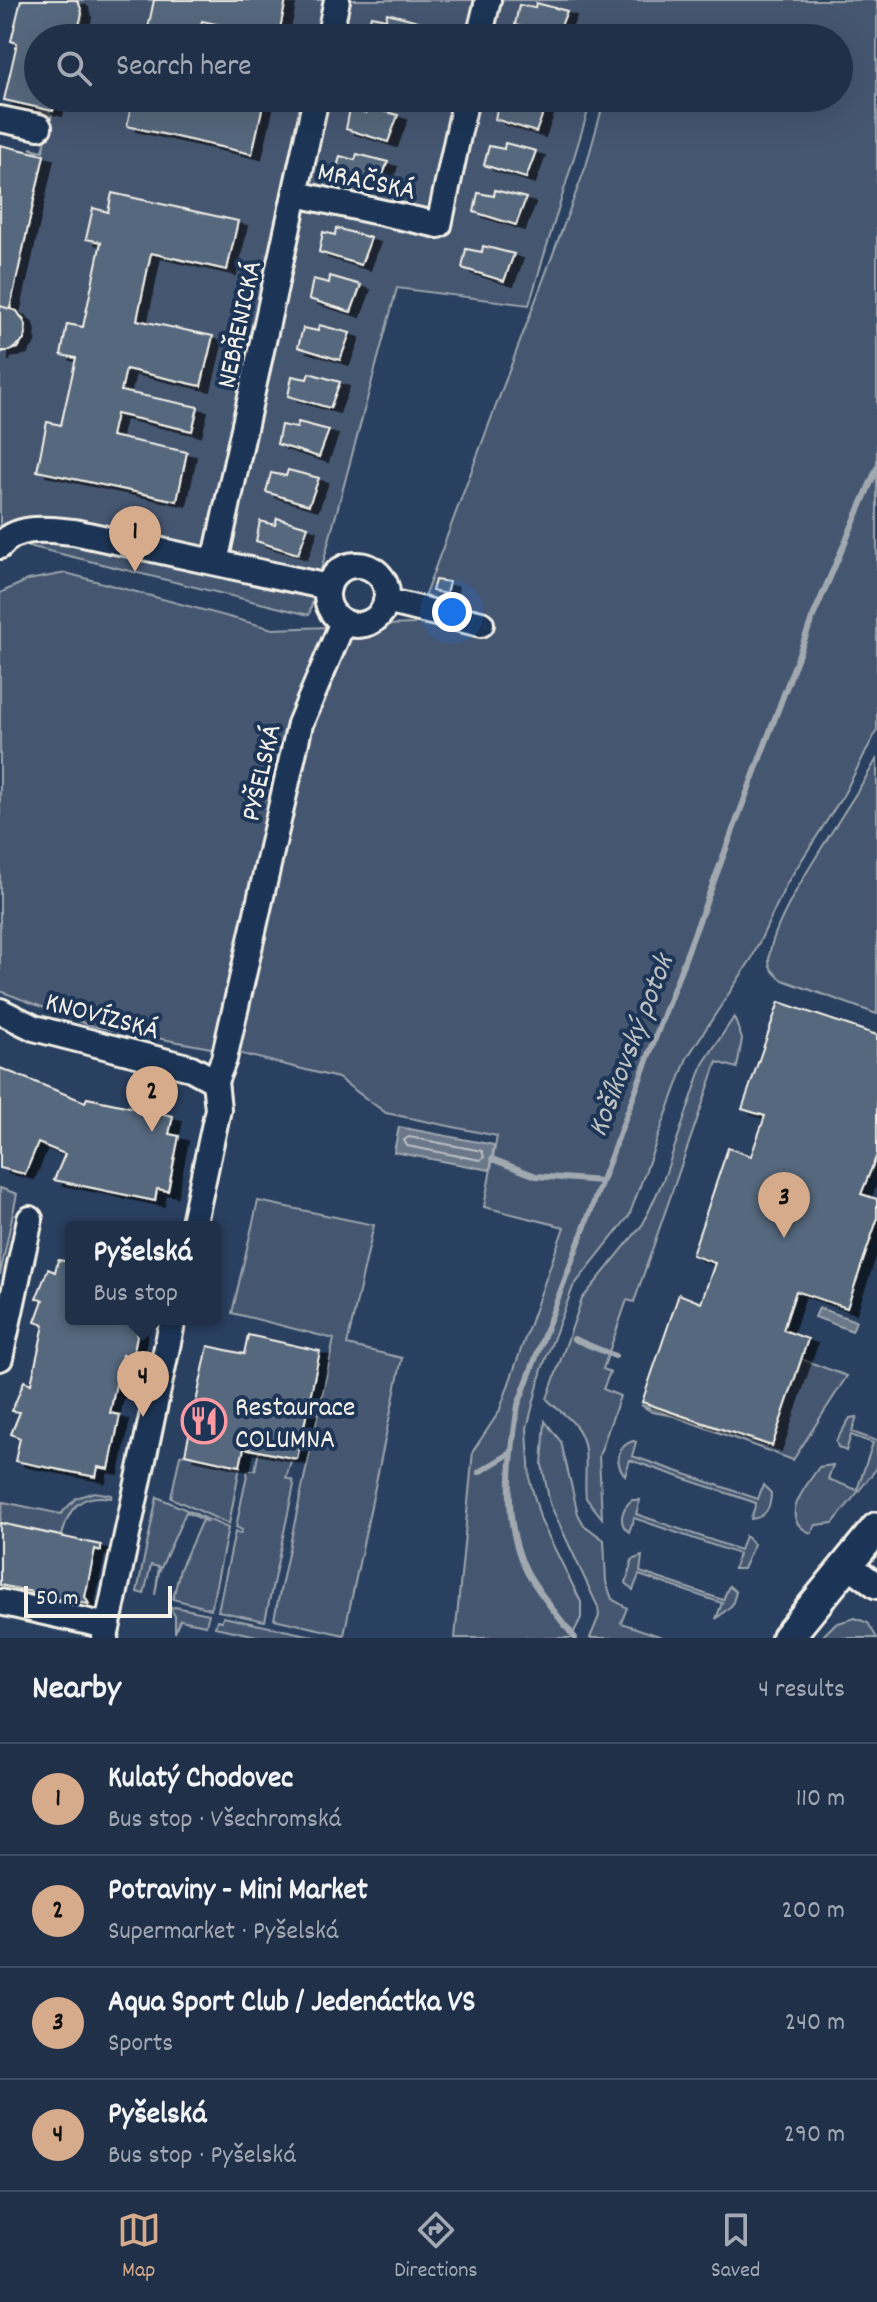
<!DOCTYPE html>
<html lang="en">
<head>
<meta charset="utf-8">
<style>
	:root { --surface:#203048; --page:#2d3c52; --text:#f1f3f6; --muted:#a2a9b4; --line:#3d4b60; --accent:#d6ab8b }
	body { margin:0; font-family:Dekko,sans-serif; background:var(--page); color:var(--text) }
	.scale { position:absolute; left:24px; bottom:20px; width:148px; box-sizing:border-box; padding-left:8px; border:4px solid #f4f1e8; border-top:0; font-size:22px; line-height:28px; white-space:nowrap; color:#f4f1e8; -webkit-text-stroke:6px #1d3557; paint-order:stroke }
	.you { position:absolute; left:452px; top:612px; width:28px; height:28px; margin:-20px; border:6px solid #fff; border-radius:50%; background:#1a73e8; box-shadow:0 0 0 12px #1a73e833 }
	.badge { display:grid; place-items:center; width:52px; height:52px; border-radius:50%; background:var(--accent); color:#111; font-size:26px; font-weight:700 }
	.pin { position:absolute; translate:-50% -66px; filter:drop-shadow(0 2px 4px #0008) }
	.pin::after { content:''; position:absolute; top:42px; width:28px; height:24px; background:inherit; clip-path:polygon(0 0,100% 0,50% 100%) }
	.popup { position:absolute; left:65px; top:1221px; width:156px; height:104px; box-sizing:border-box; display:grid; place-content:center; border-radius:8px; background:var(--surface); filter:drop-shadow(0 2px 6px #0005); font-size:26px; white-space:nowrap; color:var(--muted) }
	.popup b { font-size:30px; color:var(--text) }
	.popup::after { content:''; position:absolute; left:50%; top:100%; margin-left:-16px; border:16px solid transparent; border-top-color:var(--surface) }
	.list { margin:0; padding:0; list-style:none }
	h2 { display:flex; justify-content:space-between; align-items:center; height:104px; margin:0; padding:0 32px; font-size:34px }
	h2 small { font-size:26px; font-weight:400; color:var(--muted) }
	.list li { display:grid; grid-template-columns:52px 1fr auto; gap:24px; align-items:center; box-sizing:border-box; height:112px; padding:0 32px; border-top:2px solid var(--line) }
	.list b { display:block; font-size:30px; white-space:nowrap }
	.list p { margin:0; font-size:26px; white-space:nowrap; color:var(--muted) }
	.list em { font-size:26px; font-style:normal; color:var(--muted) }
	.icon { flex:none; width:44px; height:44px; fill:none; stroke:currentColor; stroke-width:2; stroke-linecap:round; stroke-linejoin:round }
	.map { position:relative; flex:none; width:877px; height:1638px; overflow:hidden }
	.search { position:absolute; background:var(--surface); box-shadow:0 8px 32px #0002; left:24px; right:24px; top:24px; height:88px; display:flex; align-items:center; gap:20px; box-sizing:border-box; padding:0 28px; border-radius:44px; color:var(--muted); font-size:30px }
	.sheet { height:552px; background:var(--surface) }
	nav { display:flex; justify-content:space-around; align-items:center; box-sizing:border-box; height:112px; border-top:2px solid var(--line); background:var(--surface); font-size:22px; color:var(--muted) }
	nav a { display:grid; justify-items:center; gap:4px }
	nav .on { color:var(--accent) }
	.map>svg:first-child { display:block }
</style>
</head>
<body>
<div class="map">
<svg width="877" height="1638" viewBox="0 0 877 1638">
	<defs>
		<filter id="shadow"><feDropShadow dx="9" dy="5" stdDeviation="0" flood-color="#0009"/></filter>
	</defs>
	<rect width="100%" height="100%" fill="#2a4060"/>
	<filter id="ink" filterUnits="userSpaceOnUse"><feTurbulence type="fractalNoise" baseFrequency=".0125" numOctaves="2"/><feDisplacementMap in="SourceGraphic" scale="16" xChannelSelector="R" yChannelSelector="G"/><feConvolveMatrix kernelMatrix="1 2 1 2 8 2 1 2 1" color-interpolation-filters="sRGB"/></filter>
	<g filter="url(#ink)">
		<g fill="#445771" stroke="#9ca4ac" stroke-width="2">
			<path d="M77 0H877V730L844 794 787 883 752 958 687 1058 629 1216 573 1287 542 1369 527 1428 530 1481 541 1521 581 1602V1618L571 1638H455L473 1451 499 1412 564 1227 484 1207 497 1136 386 1113 338 1078 238 1053 92 1026 0 991V593L28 580 66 573 273 629 414 624 586 166 605 98H839V38H77L83 15Z"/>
			<path d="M56 98H592L529 305 397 288 309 615 0 539V356L1 352 18 348 26 335 23 318 10 308 44 155 30 148 43 151 52 114 39 111Z"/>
			<path d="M877 758V1014L783 980C777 976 769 970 769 961 768 918 854 803 877 758Z"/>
			<path d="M734 1017 742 1039 737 1068 717 1062 634 1302 627 1300 603 1369 610 1372 603 1389 620 1396 599 1456 602 1518 586 1498C583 1473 592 1446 575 1425 567 1415 555 1408 547 1399L582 1299 643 1224 664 1178 703 1064Z"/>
			<path d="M0 1188 17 1194 0 1275Z"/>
			<path d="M258 1201 374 1225 347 1345 402 1358 344 1635 274 1619 334 1339 232 1313Z"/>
			<path d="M801 1359 847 1376 793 1460 674 1416 652 1412 641 1405 771 1446Z"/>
			<path d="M857 1417 852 1432 877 1441V1468L833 1523 816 1525 811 1533C776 1519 806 1487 819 1467L833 1465 828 1479 857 1490 873 1443 851 1435 846 1451 838 1447 836 1441 850 1418Z"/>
			<path d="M545 1421 561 1442 578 1514 584 1525 604 1540 606 1582 612 1599 627 1608 621 1623 665 1638H590L599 1616 598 1607 550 1504 542 1465Z"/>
			<path d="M633 1441 636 1442 632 1456 758 1499 763 1485 771 1493C771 1506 766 1518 751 1519L756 1503 630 1460 625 1475C614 1463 617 1446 633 1441Z"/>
			<path d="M259 1451 292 1458 286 1478 292 1480 294 1485 265 1621 218 1611 235 1532 240 1534 242 1530 236 1527 248 1470H255Z"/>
			<path d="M185 1454 240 1466 229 1524 171 1498 180 1455Z"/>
			<path d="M94 1492 112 1495 111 1498C80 1493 68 1508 62 1536L0 1523 3 1502 61 1514 76 1498Z"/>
			<path d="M157 1497 228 1528 211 1609 173 1599 180 1569 202 1520 208 1522 186 1512 159 1572 155 1595 159 1567 151 1565 144 1594 137 1592Z"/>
			<path d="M632 1500H640L636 1514 740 1550 745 1536 754 1544 743 1569H734L739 1554 634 1518 629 1532C617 1523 622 1508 632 1500Z"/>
			<path d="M642 1556 640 1572 723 1600 729 1586 736 1592 732 1605 716 1619 722 1603 639 1575 633 1590 626 1583 632 1560Z"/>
			<path d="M175 1607 209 1614 206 1625 180 1620 175 1633V1616L170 1608Z"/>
			<path d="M223 1617 321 1638H266L215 1627 217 1620 222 1621Z"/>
			<path d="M855 1618 868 1623 877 1638H821L835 1624Z"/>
		</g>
		<g fill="#6a788a" stroke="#a1a8b0" stroke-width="2">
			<path d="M399 1127 494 1145 490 1170 394 1152Z"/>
			<path d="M819 1308 856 1321 852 1331 815 1317Z"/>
		</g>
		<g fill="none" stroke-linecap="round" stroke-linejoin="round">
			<path stroke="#bdc1c2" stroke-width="2" d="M409 1137 482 1151 484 1157 480 1160 407 1146 404 1140Z"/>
			<g stroke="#a1a8b0" stroke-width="6">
				<path d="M492 1159 536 1176 601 1181"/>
				<path d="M574 1339 615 1356"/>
				<path d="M479 1472 511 1453"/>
				<path d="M575 1638C559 1617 540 1595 527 1572 501 1524 510 1457 518 1405L812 619 877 468"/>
			</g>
		</g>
		<g fill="#56677d" stroke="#f4f1e8" stroke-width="2" filter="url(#shadow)">
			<path d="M21 0H76L79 3 82 13 76 38H38V98H56L53 111 4 100 17 43 11 41Z"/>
			<path d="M154 0H286L278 38 202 21 198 38H146Z"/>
			<path d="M536 3 567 11 556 38 515 25 519 5 535 8Z"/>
			<path d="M387 13 418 21 415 36 366 35 371 16 386 19Z"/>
			<path d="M133 98H232L263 105 252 154 127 126Z"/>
			<path d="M515 98 546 105 536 132 495 119 499 99 514 102Z"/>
			<path d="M367 107 398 115 388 142 346 129 350 109 366 113Z"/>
			<path d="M505 143 536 151 526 178 484 165 489 146 504 149Z"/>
			<path d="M0 145 44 155 10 308 23 318 26 335 18 348 1 352 0 356Z"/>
			<path d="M357 154 388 162 377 189 335 176 340 156 355 160Z"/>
			<path d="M495 190 526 198 516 225 474 212 478 193 494 196Z"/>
			<path d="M112 193 238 221 227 270 151 253 137 320 213 336 201 386 126 369 121 391 198 407 192 431 116 414 111 436 187 452 177 501 37 471 47 422 61 425 76 358 61 355 67 324 83 327 101 242 86 239 93 208 108 212Z"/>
			<path d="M336 228 371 238 361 265 319 252 323 232 335 235Z"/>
			<path d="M483 246 514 254 504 281 462 268 466 249 482 252Z"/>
			<path d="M330 276 361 285 351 312 309 299 313 279 329 283Z"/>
			<path d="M0 306 17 311 26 325 24 340 10 351H0Z"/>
			<path d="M319 325 350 333 340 360 298 347 303 328 318 331Z"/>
			<path d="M309 373 340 382 330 408 288 396 292 376 307 379Z"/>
			<path d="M298 422 329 430 319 457 277 444 281 425 297 428Z"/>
			<path d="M288 470 319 478 309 505 266 492 271 473 286 476Z"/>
			<path d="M277 518 308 527 298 554 256 541 260 521 275 525Z"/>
			<path d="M435 580 449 582 446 594 432 591Z"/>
			<path d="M779 1002 877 1035V1155L861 1194 877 1199V1220L847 1308 796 1291 783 1330 808 1339 772 1446 642 1402 679 1294 701 1303 715 1263 692 1255 728 1148 751 1156 765 1116 742 1109Z"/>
			<path d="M0 1068 85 1102 87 1098 173 1116 169 1134 179 1136 168 1191 157 1189 155 1201 54 1180 65 1154 38 1143 25 1174 0 1168Z"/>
			<path d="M58 1260 71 1262V1319H140L133 1357 122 1355 110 1413 120 1415 109 1469 98 1467 96 1477 15 1461 20 1438 11 1434 20 1412 12 1411 24 1381 31 1384 44 1325 35 1322 43 1300 36 1299 48 1269 55 1272Z"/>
			<path d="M248 1335 320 1351 297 1459 244 1448 240 1466 185 1454 208 1346 244 1354Z"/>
			<path d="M0 1523 101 1545V1551L95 1549 85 1597 89 1604 31 1595 32 1592 0 1585Z"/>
		</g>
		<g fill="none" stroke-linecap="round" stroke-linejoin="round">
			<g stroke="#f4f1e8" stroke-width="30">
				<g id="minor">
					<path d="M329 38 337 0"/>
					<path d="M479 38 488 0"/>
					<path d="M0 119 39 127"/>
					<path d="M296 194 439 225 466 98"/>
					<path d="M0 546C18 524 49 530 74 532L328 587"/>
					<path d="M215 562 316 98"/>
					<circle cx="357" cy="595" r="30"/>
					<path d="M386 601 481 624"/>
					<path d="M0 1011 34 1028 191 1068 215 1081"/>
					<path d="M193 1227 218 1109 215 1081 224 1059 300 724 343 622"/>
					<path d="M0 1358 30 1219"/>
					<path d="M848 1564 877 1586"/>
					<path d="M0 1602 107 1626"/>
					<path d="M105 1638 173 1319"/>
				</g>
			</g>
			<g stroke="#f4f1e8" stroke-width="36">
				<path id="major" d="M787 1638 877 1528"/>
			</g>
			<use href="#minor" stroke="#1d3557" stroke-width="24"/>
			<use href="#major" stroke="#1d3557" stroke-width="30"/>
		</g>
	</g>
	<defs>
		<g id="restaurant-ring" transform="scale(2.3)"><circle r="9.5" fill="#1d3557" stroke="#ff9aa2" stroke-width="1.5"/><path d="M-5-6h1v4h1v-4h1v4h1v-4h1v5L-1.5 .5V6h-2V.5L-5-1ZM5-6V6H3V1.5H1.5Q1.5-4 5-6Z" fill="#ff9aa2"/></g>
	</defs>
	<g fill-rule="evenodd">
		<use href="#restaurant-ring" x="204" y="1421"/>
	</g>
	<g text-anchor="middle" stroke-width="8" stroke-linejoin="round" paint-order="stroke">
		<g font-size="28" fill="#f4f1e8" stroke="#1d3557">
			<text transform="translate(367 179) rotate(12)" y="10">MRAČSKÁ</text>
			<text transform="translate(237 324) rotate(-78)" y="10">NEBŘENICKÁ</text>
			<text transform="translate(259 772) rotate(-77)" y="10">PYŠELSKÁ</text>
			<text transform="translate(103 1014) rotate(15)" y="10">KNOVÍZSKÁ</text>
		</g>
		<g font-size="28" fill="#f4f1e8" stroke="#1d3557" text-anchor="start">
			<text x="235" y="1415">Restaurace<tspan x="235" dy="32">COLUMNA</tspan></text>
		</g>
		<g font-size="30" font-style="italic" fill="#bdc1c2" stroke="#1d3557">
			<text transform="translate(629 1045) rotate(-69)" y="10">Košíkovský potok</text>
		</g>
	</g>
</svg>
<div class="scale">50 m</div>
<div class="you"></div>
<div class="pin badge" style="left:135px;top:572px">1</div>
<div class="pin badge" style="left:152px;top:1132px">2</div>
<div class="pin badge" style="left:784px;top:1238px">3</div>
<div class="pin badge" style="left:143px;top:1417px">4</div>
<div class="popup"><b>Pyšelská</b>Bus stop</div>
<div class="search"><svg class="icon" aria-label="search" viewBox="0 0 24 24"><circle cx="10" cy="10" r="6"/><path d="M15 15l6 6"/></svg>Search here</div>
</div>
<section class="sheet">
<h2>Nearby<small>4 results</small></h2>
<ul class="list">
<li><span class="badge">1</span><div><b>Kulatý Chodovec</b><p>Bus stop · Všechromská</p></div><em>110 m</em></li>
<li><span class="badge">2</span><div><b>Potraviny - Mini Market</b><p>Supermarket · Pyšelská</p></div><em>200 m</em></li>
<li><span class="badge">3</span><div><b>Aqua Sport Club / Jedenáctka VS</b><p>Sports</p></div><em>240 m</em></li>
<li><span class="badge">4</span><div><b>Pyšelská</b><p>Bus stop · Pyšelská</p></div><em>290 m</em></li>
</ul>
</section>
<nav>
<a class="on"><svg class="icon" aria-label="map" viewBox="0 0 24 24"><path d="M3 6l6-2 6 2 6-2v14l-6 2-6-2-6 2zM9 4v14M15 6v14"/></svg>Map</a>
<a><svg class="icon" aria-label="directions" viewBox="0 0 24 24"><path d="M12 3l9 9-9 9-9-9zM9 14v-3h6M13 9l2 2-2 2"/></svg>Directions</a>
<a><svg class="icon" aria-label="saved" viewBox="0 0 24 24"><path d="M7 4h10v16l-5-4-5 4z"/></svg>Saved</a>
</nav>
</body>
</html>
